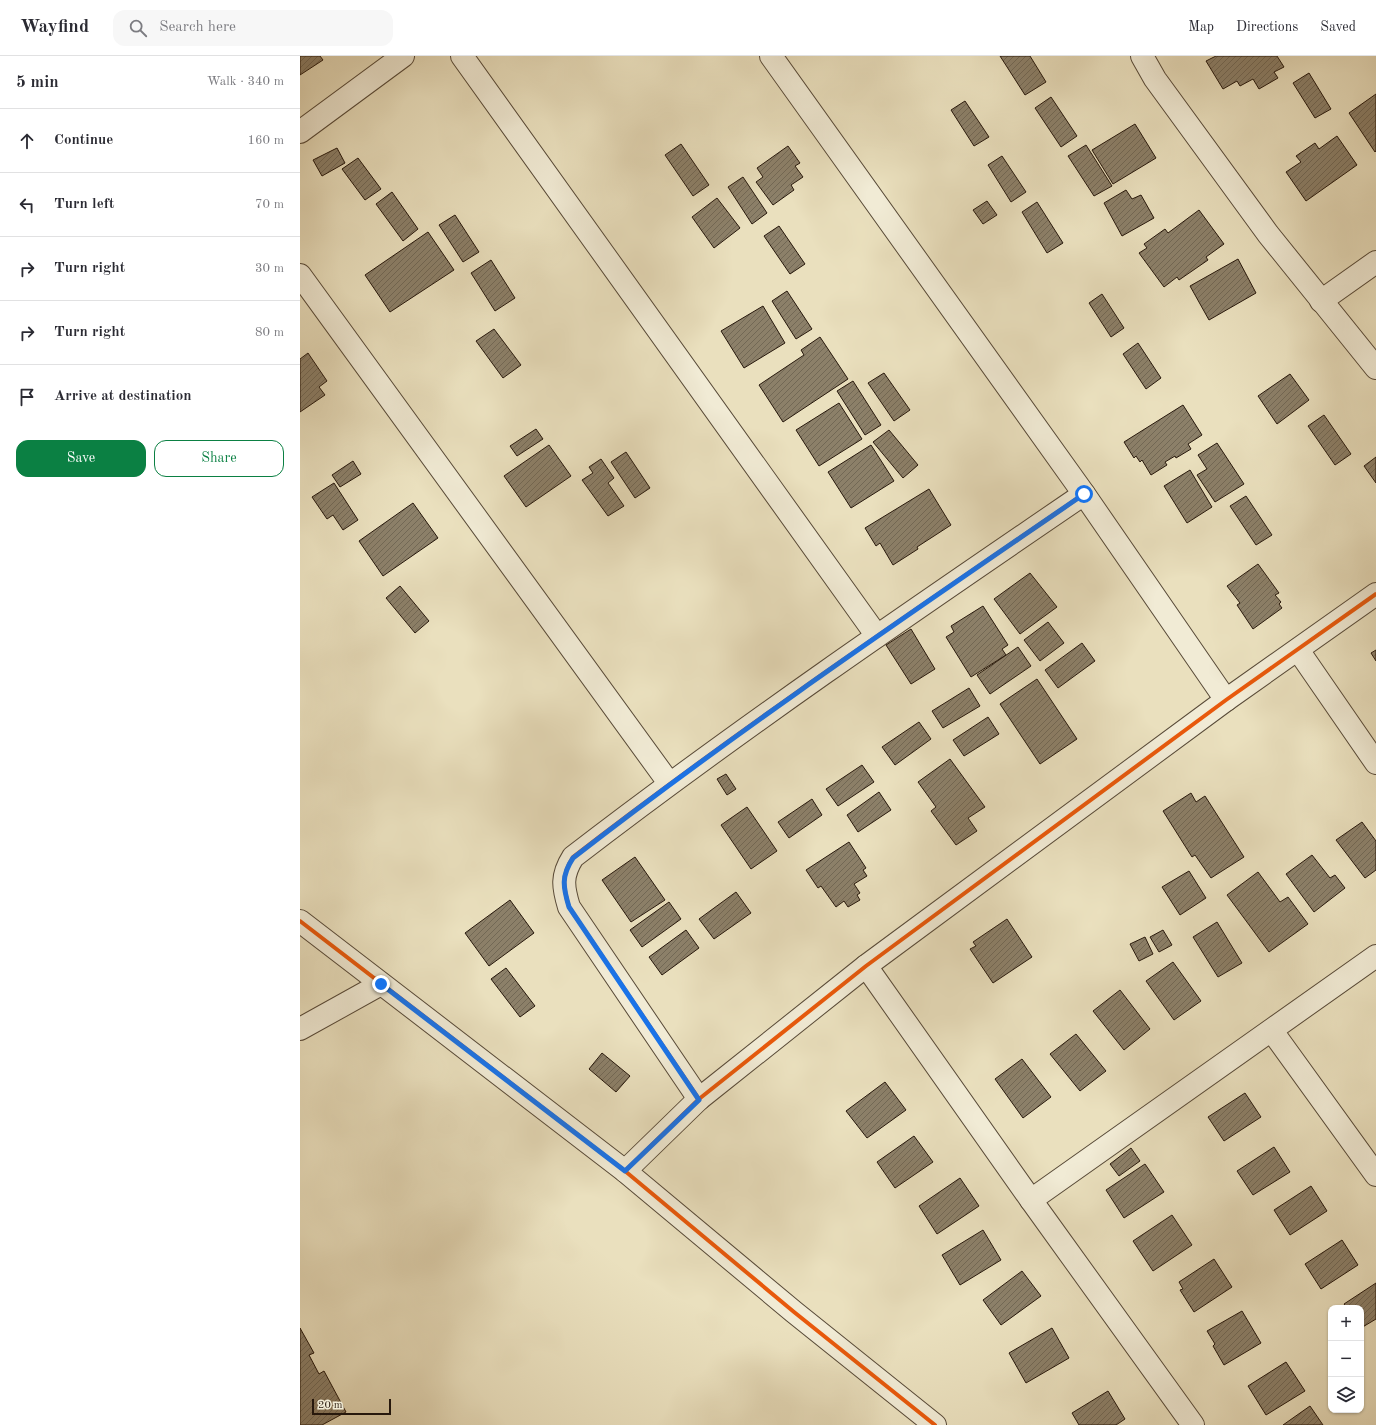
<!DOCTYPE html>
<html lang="en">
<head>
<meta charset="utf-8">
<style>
	:root { --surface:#fff; --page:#f7f7f7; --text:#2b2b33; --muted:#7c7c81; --line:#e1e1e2; --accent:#0b8043 }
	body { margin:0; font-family:"Old Standard TT",serif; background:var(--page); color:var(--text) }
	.controls { position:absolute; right:12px; bottom:12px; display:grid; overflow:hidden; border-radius:8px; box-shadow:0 1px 3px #0004 }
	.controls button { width:36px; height:36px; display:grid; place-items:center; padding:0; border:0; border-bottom:1px solid var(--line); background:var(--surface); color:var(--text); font:20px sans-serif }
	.scale { position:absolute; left:12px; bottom:10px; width:79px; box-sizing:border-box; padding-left:4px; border:2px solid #27180c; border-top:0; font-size:11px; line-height:14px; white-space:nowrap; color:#27180c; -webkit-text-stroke:3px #f1ebd5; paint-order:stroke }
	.stop { position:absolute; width:12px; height:12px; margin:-9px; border:3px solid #1a73e8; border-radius:50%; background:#fff }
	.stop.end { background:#1a73e8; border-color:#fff; box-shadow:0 1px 4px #0008 }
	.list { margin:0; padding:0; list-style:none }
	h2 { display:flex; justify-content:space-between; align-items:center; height:52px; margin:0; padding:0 16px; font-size:17px }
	h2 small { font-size:13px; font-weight:400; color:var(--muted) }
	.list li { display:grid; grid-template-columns:26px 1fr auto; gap:12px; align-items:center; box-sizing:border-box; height:64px; padding:0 16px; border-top:1px solid var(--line) }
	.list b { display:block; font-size:15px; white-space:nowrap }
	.list em { font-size:13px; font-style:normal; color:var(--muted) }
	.actions { display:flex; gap:8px; padding:12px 16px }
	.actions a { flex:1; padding:9px 0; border:1px solid var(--accent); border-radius:12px; text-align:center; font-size:14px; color:var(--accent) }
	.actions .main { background:var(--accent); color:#fff }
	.icon { flex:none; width:22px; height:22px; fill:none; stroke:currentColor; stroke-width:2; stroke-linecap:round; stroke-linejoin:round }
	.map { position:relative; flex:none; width:1076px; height:1369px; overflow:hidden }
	header { display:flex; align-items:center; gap:24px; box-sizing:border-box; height:56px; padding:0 20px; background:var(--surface); border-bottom:1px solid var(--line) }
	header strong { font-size:19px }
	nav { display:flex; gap:22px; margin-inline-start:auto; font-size:14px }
	.search { width:280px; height:36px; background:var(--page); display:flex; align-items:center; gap:10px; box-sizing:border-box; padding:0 14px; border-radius:12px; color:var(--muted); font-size:15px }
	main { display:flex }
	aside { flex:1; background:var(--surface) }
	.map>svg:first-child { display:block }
</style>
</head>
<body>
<header>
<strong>Wayfind</strong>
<div class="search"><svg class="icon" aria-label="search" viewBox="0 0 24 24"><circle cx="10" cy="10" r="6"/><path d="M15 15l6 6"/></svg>Search here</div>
<nav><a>Map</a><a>Directions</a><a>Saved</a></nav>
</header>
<main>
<aside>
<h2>5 min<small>Walk · 340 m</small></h2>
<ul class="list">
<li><svg class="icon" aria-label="ahead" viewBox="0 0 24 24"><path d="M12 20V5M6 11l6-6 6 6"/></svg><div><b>Continue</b></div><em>160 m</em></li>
<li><svg class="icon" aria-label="left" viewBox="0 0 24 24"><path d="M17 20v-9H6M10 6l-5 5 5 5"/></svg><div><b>Turn left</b></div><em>70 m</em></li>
<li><svg class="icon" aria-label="right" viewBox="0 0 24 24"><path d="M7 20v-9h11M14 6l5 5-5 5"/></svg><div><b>Turn right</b></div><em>30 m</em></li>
<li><svg class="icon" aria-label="right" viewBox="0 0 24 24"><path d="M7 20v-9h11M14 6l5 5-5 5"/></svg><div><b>Turn right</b></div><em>80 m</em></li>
<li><svg class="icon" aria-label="arrive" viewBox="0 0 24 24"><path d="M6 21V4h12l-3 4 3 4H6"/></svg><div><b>Arrive at destination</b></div></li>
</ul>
<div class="actions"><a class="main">Save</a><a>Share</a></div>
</aside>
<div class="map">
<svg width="1076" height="1369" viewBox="0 0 1076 1369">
	<defs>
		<pattern id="building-hatch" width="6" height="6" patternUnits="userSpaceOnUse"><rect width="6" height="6" fill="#8c8069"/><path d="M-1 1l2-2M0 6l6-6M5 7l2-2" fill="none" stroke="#726855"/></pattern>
	</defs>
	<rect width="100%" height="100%" fill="#eae0be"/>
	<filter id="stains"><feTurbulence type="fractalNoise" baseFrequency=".005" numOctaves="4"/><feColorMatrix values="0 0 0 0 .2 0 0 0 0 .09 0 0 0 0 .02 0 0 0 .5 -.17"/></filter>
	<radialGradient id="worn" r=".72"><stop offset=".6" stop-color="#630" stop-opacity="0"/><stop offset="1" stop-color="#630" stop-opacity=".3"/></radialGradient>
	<g fill="url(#building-hatch)" stroke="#27180c">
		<path d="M0 0H20L23 4 0 19Z"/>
		<path d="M700 0H730L746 26 725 39Z"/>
		<path d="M916 0H977L984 11 974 16 978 22 959 33 953 23 940 30 937 25 923 33 906 5Z"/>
		<path d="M1009 17 1031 53 1015 62 993 27Z"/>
		<path d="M1076 38V95L1075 96 1049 57Z"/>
		<path d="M751 41 777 80 761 91 735 52Z"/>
		<path d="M665 45 689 81 674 90 651 54Z"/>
		<path d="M835 68 856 102 813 128 792 94Z"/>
		<path d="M1037 80 1057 109 1006 145 986 116 1001 106 996 100 1015 87 1019 93Z"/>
		<path d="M381 88 409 129 393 140 365 99Z"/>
		<path d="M786 89 812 130 794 140 768 100Z"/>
		<path d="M488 90 500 107 495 110 503 121 491 129 494 134 473 149 456 126 463 121 457 112Z"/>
		<path d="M37 92 45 107 22 120 13 104Z"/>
		<path d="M702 100 726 136 711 146 688 109Z"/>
		<path d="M58 102 81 133 65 144 42 113Z"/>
		<path d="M443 121 467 157 452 168 428 131Z"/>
		<path d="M826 134 832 143 841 139 854 162 822 180 804 147Z"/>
		<path d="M92 136 118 173 103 185 76 148Z"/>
		<path d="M417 142 440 172 414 192 392 161Z"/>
		<path d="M687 145 697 159 683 168 673 154Z"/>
		<path d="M737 146 763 187 747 197 722 156Z"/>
		<path d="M899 154 924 188 906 201 908 204 879 224 877 221 864 231 839 197 847 192 844 188 865 173 868 177Z"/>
		<path d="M155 159 179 196 163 206 139 169Z"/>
		<path d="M479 170 505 208 490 218 464 180Z"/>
		<path d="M128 176 154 214 90 256 65 219Z"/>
		<path d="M938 203 956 237 909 264 890 230Z"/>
		<path d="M191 204 215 242 195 255 171 217Z"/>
		<path d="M487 235 512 273 496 283 472 245Z"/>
		<path d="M802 238 824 272 811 281 789 247Z"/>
		<path d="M463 250 485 287 444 312 421 275Z"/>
		<path d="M194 273 221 309 203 322 176 285Z"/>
		<path d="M520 281 548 323 483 366 459 329 504 299 501 294Z"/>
		<path d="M838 287 861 322 846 333 823 298Z"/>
		<path d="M8 297 27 325 19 331 25 339 0 356V303Z"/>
		<path d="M584 317 610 354 594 365 568 327Z"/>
		<path d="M990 318 1009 344 977 368 958 340Z"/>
		<path d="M553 325 581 369 565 379 537 335Z"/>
		<path d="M539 347 562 383 519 410 496 374Z"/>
		<path d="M883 349 902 379 888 388 891 393 876 402 875 400 865 406 867 409 851 419 842 404 840 406 836 400 834 402 824 386Z"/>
		<path d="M1024 359 1051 398 1035 409 1008 370Z"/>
		<path d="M236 373 243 383 217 400 210 390Z"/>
		<path d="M589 374 618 409 603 422 573 386Z"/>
		<path d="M917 387 944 428 915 446 897 419 907 413 898 399Z"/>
		<path d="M249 389 271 420 226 451 204 420Z"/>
		<path d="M571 389 594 425 551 452 528 416Z"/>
		<path d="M326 396 350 432 335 442 311 406Z"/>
		<path d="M1076 401V427L1064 410Z"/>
		<path d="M301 403 314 422 308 427 324 450 308 460 282 424 293 417 289 411Z"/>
		<path d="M53 405 61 418 40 431 32 419Z"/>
		<path d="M890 414 912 451 887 467 864 430Z"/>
		<path d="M34 427 58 464 43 474 33 459 27 463 12 441Z"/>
		<path d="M629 433 651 469 617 491 618 493 593 509 580 487 576 490 565 472Z"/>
		<path d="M946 440 972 479 956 489 930 450Z"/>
		<path d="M113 447 138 482 83 520 59 485Z"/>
		<path d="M958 508 979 537 975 539 981 546 979 548 982 552 953 573 937 549 940 547 927 530Z"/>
		<path d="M730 517 757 551 720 578 694 543Z"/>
		<path d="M100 530 129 565 115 577 86 542Z"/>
		<path d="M683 550 708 589 702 593 706 599 671 621 646 581 654 576 651 570Z"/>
		<path d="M748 566 764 587 740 605 724 584Z"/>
		<path d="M611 573 635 613 611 628 586 589Z"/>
		<path d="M782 587 795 605 758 632 745 614Z"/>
		<path d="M718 591 731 610 690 638 677 619Z"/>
		<path d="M1076 594V605L1071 597Z"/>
		<path d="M737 623 777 683 740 708 700 648Z"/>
		<path d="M669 632 680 650 643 672 632 655Z"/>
		<path d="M688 661 699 678 664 700 653 684Z"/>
		<path d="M619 666 631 683 595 709 582 691Z"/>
		<path d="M650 703 685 751 668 762 677 775 656 789 631 755 636 751 618 726Z"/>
		<path d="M562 709 574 726 538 750 526 733Z"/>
		<path d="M426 718 436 733 427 739 417 723Z"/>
		<path d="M579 736 591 754 558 776 547 759Z"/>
		<path d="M891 737 896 746 905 740 944 801 911 822 895 799 892 801 863 755Z"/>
		<path d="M512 743 522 759 489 782 478 766Z"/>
		<path d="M447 751 477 795 451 813 421 769Z"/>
		<path d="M1062 766 1076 785V814L1065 822 1036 784Z"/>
		<path d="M549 786 566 812 563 814 567 820 554 828 560 837 557 839 560 844 548 851 544 845 536 851 521 830 518 832 506 814Z"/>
		<path d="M1012 799 1030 822 1035 819 1045 832 1014 856 986 818Z"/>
		<path d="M335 801 365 844 331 866 302 824Z"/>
		<path d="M889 815 906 842 880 859 862 831Z"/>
		<path d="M958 816 980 846 988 841 1008 868 969 896 927 839Z"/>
		<path d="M436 836 451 857 414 883 399 863Z"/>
		<path d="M210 844 234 877 189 910 165 877Z"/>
		<path d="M369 846 381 863 342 891 330 874Z"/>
		<path d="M707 863 732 901 693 927 670 893 676 890 673 886Z"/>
		<path d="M917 866 942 907 918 921 893 881Z"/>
		<path d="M386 874 399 892 362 919 349 901Z"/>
		<path d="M863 874 872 889 859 896 850 881Z"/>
		<path d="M845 881 853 898 839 905 830 888Z"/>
		<path d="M873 906 901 945 874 964 846 925Z"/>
		<path d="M206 912 235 950 220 961 191 923Z"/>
		<path d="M820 934 850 973 824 994 793 955Z"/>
		<path d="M776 978 806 1015 780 1035 750 998Z"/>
		<path d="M302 997 330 1020 316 1036 289 1013Z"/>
		<path d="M722 1003 751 1041 723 1062 695 1023Z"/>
		<path d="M585 1026 606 1054 567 1082 546 1055Z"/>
		<path d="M945 1037 961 1061 924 1085 908 1061Z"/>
		<path d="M614 1080 633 1106 595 1132 577 1106Z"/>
		<path d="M974 1091 990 1116 953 1139 937 1115Z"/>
		<path d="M831 1092 840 1105 819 1120 810 1108Z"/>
		<path d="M845 1108 864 1136 824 1162 806 1134Z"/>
		<path d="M660 1122 679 1150 637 1178 619 1150Z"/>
		<path d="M1011 1130 1027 1155 990 1179 974 1154Z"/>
		<path d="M872 1159 892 1189 853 1215 833 1185Z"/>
		<path d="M683 1174 701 1204 660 1229 642 1199Z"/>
		<path d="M1042 1184 1058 1209 1021 1233 1005 1208Z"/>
		<path d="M914 1203 932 1231 894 1256 880 1234 883 1233 879 1226Z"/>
		<path d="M722 1215 741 1240 701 1269 683 1244Z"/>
		<path d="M1076 1227V1263L1061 1272V1252H1047L1044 1248Z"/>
		<path d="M942 1255 961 1287 924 1309 913 1290 915 1288 907 1275Z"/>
		<path d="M0 1272 14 1297 9 1299 19 1318 24 1315 46 1356 22 1369H0Z"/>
		<path d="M752 1272 769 1302 726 1327 709 1297Z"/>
		<path d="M986 1306 1005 1335 966 1359 948 1330Z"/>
		<path d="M808 1335 825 1363 816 1369H779L772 1357Z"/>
		<path d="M1010 1350 1023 1369H983Z"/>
	</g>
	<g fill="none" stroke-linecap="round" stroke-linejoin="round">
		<g stroke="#584a38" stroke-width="24">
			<g id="minor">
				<path d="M162 0 577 580"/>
				<path d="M471 0 784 438 926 644"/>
				<path d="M842 0 855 23 968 178 1076 312"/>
				<path d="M0 76 103 0"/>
				<path d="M0 219 369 727"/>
				<path d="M1021 245 1076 206"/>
				<path d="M998 594 1076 707"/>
				<path d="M0 865 325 1115 494 1256 635 1369"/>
				<path d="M566 910 731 1144 893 1369"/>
				<path d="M0 973 81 928"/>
				<path d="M972 975 1076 1119"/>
				<path d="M399 1043 269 851C263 831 261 820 273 801 438 674 611 556 784 438"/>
				<path d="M325 1115 399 1043 566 910 926 644 1076 538"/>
				<path d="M731 1144 1076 900"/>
			</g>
		</g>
		<use href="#minor" stroke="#f1ebd5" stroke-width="22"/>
		<g stroke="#f1ebd5" stroke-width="6">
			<g id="cycleway">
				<path d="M0 865 325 1115 494 1256 635 1369"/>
				<path d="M399 1043 269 851C263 831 261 820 273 801 438 674 611 556 784 438"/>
				<path d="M325 1115 399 1043 566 910 926 644 1076 538"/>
			</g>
		</g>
		<use href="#cycleway" stroke="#e8590c" stroke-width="4"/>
	</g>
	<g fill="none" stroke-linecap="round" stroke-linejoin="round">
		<path stroke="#1a73e8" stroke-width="5" d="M81 928 325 1115 399 1044 269 851C263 831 261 820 273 802 438 674 611 557 784 438"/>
	</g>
	<rect width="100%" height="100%" filter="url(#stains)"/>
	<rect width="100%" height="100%" fill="url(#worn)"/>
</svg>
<div class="controls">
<button>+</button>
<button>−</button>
<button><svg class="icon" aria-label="layers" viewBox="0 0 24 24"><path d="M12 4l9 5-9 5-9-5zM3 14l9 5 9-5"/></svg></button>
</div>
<div class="scale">20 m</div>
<div class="stop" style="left:784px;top:438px"></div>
<div class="stop end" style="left:81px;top:928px"></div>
</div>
</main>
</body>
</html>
